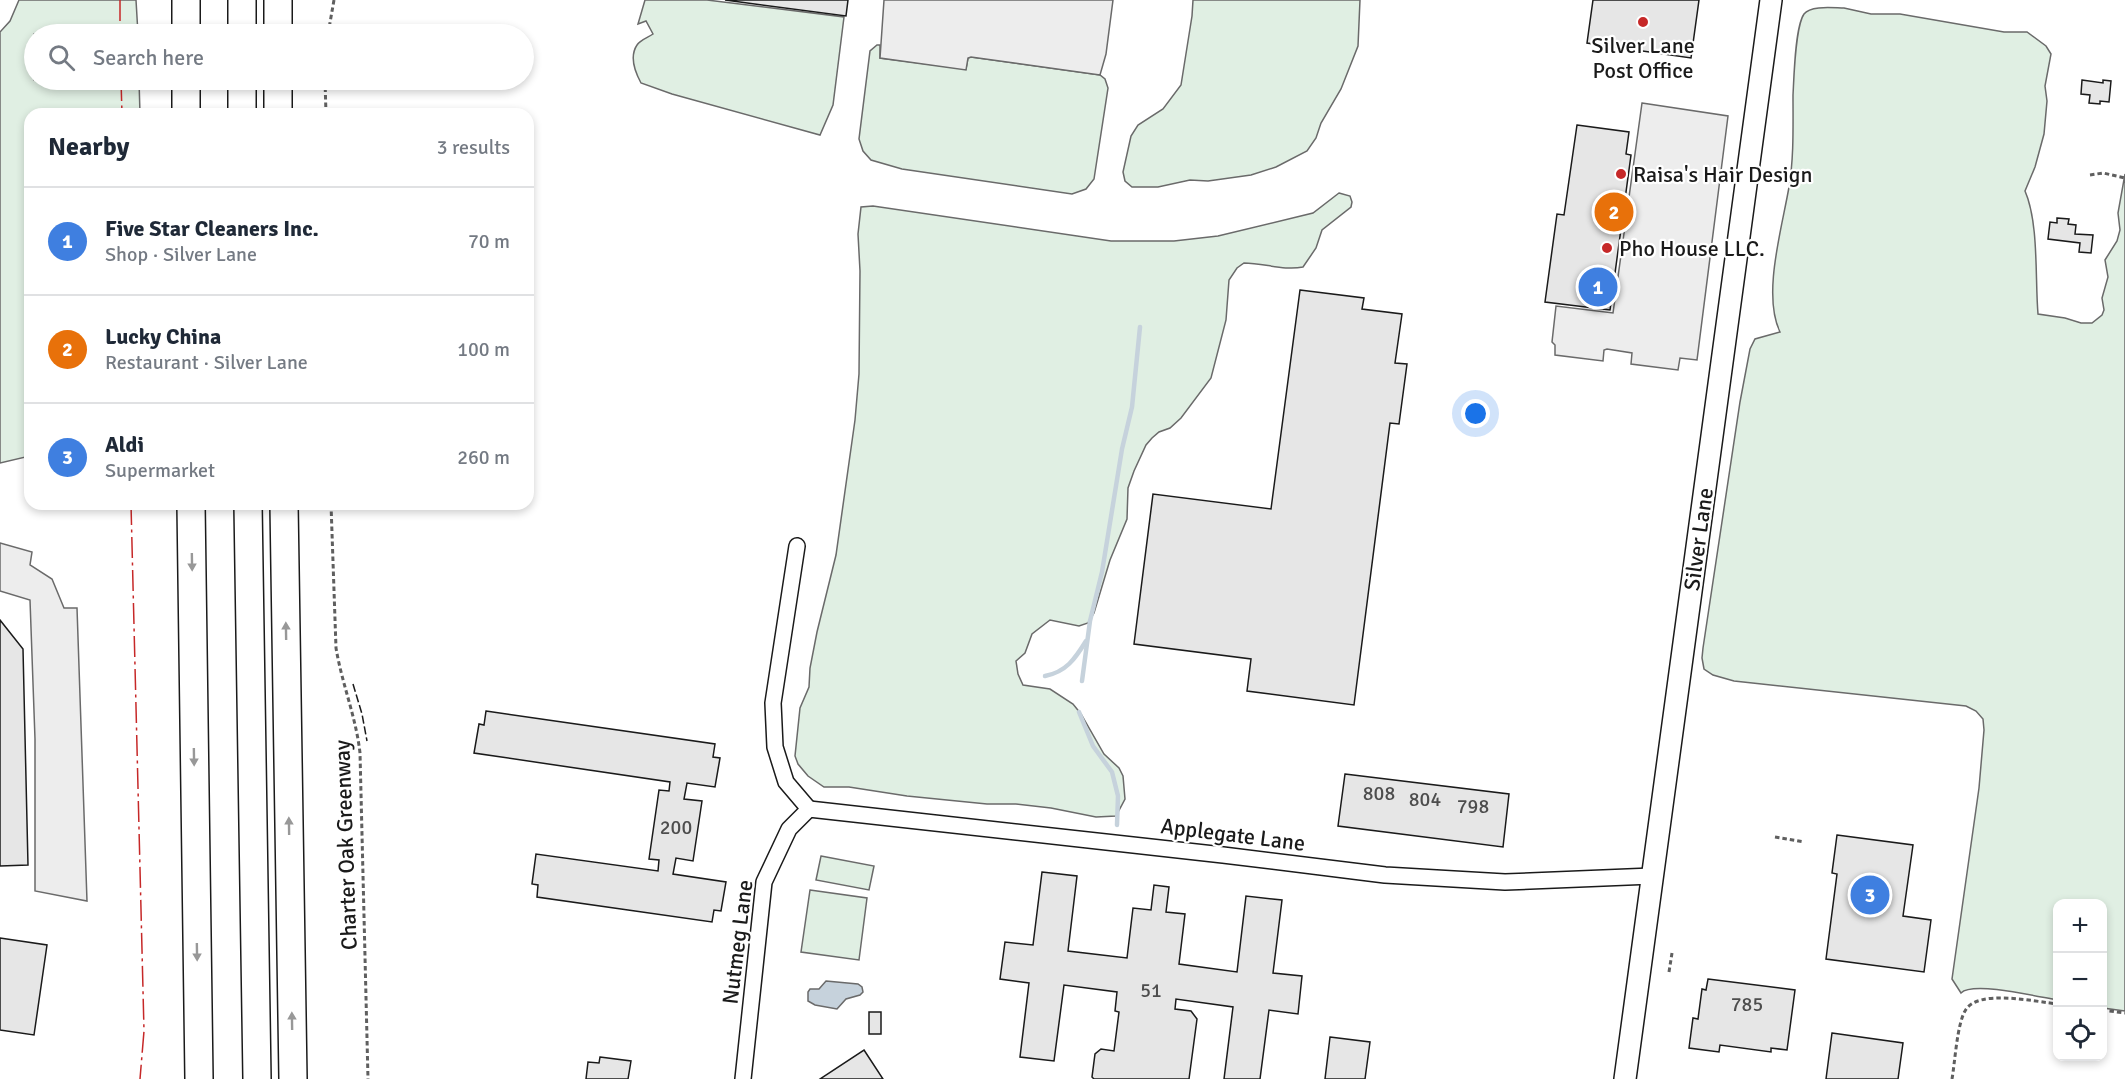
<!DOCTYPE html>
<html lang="en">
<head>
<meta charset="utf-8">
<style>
	:root { --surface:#fff; --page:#f6f6f7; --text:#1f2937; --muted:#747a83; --line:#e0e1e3; --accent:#ea580c }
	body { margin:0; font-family:Signika,sans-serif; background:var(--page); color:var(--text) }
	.controls { position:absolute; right:18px; bottom:18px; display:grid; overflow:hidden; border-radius:12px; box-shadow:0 3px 9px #0003 }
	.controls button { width:54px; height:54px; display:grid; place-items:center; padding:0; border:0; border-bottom:2px solid var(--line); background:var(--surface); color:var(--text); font:30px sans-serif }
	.you { position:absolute; left:1476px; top:414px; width:21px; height:21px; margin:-15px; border:4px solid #fff; border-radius:50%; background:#1a73e8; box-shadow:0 0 0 9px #1a73e833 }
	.badge { display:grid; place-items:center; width:39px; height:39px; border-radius:50%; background:var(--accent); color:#fff; font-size:20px; font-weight:700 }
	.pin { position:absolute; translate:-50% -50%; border:3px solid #fff; box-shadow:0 2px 6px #0006 }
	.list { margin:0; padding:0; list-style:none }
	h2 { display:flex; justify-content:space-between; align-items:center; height:78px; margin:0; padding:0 24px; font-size:26px }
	h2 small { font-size:20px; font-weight:400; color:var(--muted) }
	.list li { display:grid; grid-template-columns:39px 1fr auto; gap:18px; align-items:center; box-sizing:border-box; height:108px; padding:0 24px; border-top:2px solid var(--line) }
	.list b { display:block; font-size:22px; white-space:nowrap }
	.list p { margin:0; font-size:20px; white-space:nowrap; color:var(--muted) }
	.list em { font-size:20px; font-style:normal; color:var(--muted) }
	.icon { flex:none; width:33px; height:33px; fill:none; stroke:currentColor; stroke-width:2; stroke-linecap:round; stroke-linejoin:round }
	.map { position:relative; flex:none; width:2125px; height:1079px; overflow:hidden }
	.search { position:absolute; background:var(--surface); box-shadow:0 3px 9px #0003; left:24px; top:24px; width:510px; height:66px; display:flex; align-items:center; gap:15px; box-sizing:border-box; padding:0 21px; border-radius:33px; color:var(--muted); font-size:22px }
	.panel { position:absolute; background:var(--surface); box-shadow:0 3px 9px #0003; left:24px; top:108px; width:510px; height:402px; border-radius:18px }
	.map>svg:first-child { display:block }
</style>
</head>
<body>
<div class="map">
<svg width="2125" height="1079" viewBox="0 0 2125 1079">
	<rect width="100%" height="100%" fill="#fff"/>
	<g fill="#e0efe3" stroke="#6a6a6a" stroke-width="1.5">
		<path d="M19 0H136L138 34H34V80H139L140 114H30V456L0 463V32L10 21Z"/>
		<path d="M645 0H707L844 17 833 105 820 135 672 94 641 83C635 72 629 57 637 45 640 40 649 37 653 34L646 21 638 24Z"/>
		<path d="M1193 0H1360L1358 46 1341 89 1321 123 1316 138 1307 151 1276 167 1251 175 1208 181 1190 180 1158 187H1132L1125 181 1123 172 1131 136 1138 125 1163 109 1181 85 1192 16Z"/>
		<path d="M1844 8 1871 14H1900L2004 32H2027L2046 46 2051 54 2045 86 2047 101 2044 134 2035 167 2025 191C2039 223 2035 279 2038 314L2065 318 2081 323H2092L2102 315 2104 310 2102 298 2108 277 2105 260 2117 241 2120 230 2118 213 2125 174V1011L2103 1008 2102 904H2058L2057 1000C2039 997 1973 981 1961 993L1952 979 1979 788 1984 730 1983 719 1976 711 1966 706 1734 681 1713 675 1704 669 1702 658 1703 648 1740 402 1750 349 1755 339 1780 332C1762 295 1782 228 1789 187 1794 157 1793 126 1793 95 1794 78 1795 27 1804 14 1811 5 1834 8 1844 8Z"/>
		<path d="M877 45H880V58L966 69 968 58 971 57 1100 75 1105 79 1108 88 1094 179 1086 189 1072 194 902 169 871 160 863 151 859 139 870 51Z"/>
		<path d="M1339 193 1350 196 1352 202 1351 207 1322 230 1316 248 1303 267C1284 271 1264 263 1244 263L1237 268 1229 280 1226 320 1211 378 1181 418 1170 428 1159 432 1152 438 1146 445 1134 471 1128 488 1127 519 1110 560 1094 613 1088 623 1079 626 1050 620 1032 634 1025 653 1016 661 1018 674 1023 685 1050 689 1073 704 1081 714 1104 754 1119 768 1123 776 1125 799 1116 816 1096 817 1051 808 1016 804H987L907 796 849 787H824L808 776 798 764 795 756 800 708 809 687 810 668 817 632 836 555 855 420 859 374 860 271 858 234 861 207 873 206 1111 241H1174L1218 236 1313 213Z"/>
		<path d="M821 856 874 866 869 890 816 880Z"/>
		<path d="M810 890 867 898 859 960 801 952Z"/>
	</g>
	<g fill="#ededed" stroke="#6a6a6a" stroke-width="1.5">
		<path d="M884 0H1113L1106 54 1100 75 971 57 968 58 966 70 880 58Z"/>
		<path d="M1642 103 1728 116 1697 360 1680 358 1678 370 1631 364 1632 353 1607 349 1604 350 1603 361 1555 355V345L1552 342 1556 306 1613 313Z"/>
		<path d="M0 543 32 552 30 565 52 579 64 608H77L87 901 35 891V739L30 600 0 591Z"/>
	</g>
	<path fill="#c6d2dc" stroke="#6a6a6a" stroke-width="1.5" d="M826 981 858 984 862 987 863 992 860 995 846 999 837 1009 815 1005 808 1001V992L810 989H819Z"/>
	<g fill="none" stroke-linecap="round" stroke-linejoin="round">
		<g stroke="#c6d2dc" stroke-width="4.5">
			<path d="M1045 676C1066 672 1075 659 1086 641"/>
			<path d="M1082 681 1090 621 1102 572 1122 449 1132 407 1140 327"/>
			<path d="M1079 712 1093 746 1112 772 1118 796 1117 825"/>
		</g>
	</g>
	<g fill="#e6e6e6" stroke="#1a1a1a" stroke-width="1.5">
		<path d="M725 0H848L846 16Z"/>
		<path d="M1593 0H1699L1691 58 1587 43Z"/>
		<path d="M2082 80 2103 83V80L2111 81 2109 102 2100 101V104L2089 103 2090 95 2081 94Z"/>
		<path d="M1577 125 1629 132 1626 154 1631 155 1610 310 1545 302 1557 214 1564 215Z"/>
		<path d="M2057 218 2069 219 2068 224 2076 225 2075 234 2093 235 2091 253 2079 252 2080 243 2048 239 2050 222 2057 223Z"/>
		<path d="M1300 290 1364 298 1362 309 1402 314 1395 363 1407 364 1399 424 1390 423 1354 705 1247 691 1251 659 1134 644 1153 494 1271 509Z"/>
		<path d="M0 620 23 649 28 865 0 866Z"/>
		<path d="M486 711 715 744 713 757 720 758 715 787 687 783 684 799 702 801 693 861 676 858 673 874 726 882 721 911 714 910 712 922 537 897 538 885 532 884 536 854 658 871 659 860 649 859 659 790 669 791 670 782 474 753 479 724 484 725Z"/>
		<path d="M1345 774 1509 794 1503 847 1338 826Z"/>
		<path d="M1837 835 1913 845 1903 916 1931 920 1924 972 1826 959 1837 874 1832 873Z"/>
		<path d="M1042 872 1077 876 1068 951 1127 958 1133 908 1151 910 1154 885 1169 887 1166 912 1185 914 1179 964 1237 972 1246 896 1282 900 1273 973 1302 976 1298 1014 1269 1010 1260 1079H1224L1233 1007 1176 999 1175 1009 1191 1011 1197 1019 1189 1079H1094L1092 1077 1095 1054 1101 1049 1114 1051 1119 1012 1115 1011 1117 992 1064 985 1054 1061 1020 1057 1029 983 1000 979 1005 942 1033 945Z"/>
		<path d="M0 938 47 945 34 1035 0 1030Z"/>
		<path d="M1708 979 1795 990 1787 1050 1771 1048V1052L1720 1045 1719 1052 1689 1048 1693 1018 1698 1019 1702 989 1706 990Z"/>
		<rect x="869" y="1012" width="12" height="22"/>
		<path d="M1832 1033 1903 1043 1898 1079H1826Z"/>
		<path d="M1330 1037 1370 1042 1365 1079H1325Z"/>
		<path d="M864 1050 883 1079H820Z"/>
		<path d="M600 1057 631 1061 628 1079H586L588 1062 599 1063Z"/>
	</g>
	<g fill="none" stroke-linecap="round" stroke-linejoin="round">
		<g stroke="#1a1a1a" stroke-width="18">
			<g id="street">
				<path d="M797 546 773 703 775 747 786 782 809 809"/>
				<path d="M809 809 1223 855 1385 875 1505 882 1652 876"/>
				<path d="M743 1079 764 882 789 829 809 809"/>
			</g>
		</g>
		<g stroke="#1a1a1a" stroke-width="24">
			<path id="secondary" d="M1625 1079 1771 0"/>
		</g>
		<g stroke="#1a1a1a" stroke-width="30">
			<g id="highway">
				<path d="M186 0V34"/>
				<path d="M278 0V34"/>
				<path d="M242 34V0"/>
				<path d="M186 80V114"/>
				<path d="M242 80V114"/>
				<path d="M278 80V114"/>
				<path d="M191 504 199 1079"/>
				<path d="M248 504 257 1079"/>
				<path d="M284 504 293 1079"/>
			</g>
		</g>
		<g stroke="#5f5f5f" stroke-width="3" stroke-dasharray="4.5 3" stroke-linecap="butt">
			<path d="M328 34 334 0"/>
			<path d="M325 80 326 114"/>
			<path d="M2090 175 2103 173 2125 178"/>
			<path d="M331 504 336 648C342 684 356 717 360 753L368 1079"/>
			<path d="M1775 837 1804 842"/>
			<path d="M1669 972 1672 953"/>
			<path d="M2102 1010 2125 1013"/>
			<path d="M1952 1079C1955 1062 1957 1025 1965 1011 1977 988 2036 1002 2058 1004"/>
		</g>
		<use href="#street" stroke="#fff" stroke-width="15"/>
		<use href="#secondary" stroke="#fff" stroke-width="21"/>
		<use href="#highway" stroke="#fff" stroke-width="27"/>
		<path stroke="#1a1a1a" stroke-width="1.5" stroke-dasharray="8 3" stroke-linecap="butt" d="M353 684 362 714 367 741"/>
		<g stroke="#c62828" stroke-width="1.5" stroke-dasharray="21 4.5 3 4.5" stroke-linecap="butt">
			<path d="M120 0V34"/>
			<path d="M121 80 122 114"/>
			<path d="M131 504 144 1031 140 1079"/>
		</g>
	</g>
	<defs><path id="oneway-solid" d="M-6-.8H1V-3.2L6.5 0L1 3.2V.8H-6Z" transform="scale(1.5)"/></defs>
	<g fill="#989898">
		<use href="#oneway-solid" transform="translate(192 562) rotate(89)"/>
		<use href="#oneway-solid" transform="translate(286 631) rotate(-91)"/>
		<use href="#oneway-solid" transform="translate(194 757) rotate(89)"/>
		<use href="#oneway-solid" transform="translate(289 826) rotate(-91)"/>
		<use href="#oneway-solid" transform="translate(197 952) rotate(89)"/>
		<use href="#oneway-solid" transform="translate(292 1021) rotate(-91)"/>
	</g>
	<g fill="#c62828" stroke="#fff" stroke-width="2">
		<circle cx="1643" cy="22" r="6"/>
		<circle cx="1621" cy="174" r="6"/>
		<circle cx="1607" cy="248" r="6"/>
	</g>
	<g text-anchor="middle" stroke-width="4.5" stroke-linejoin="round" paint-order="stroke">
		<g font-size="20" fill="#4d4d4d">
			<text x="1379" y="800">808</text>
			<text x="1425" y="806">804</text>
			<text x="1473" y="813">798</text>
			<text x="676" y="834">200</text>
			<text x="1151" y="997">51</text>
			<text x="1747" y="1011">785</text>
		</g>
		<g font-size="22" fill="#1a1a1a" stroke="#fff" text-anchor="start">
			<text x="1643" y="53" text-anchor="middle">Silver Lane<tspan x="1643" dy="25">Post Office</tspan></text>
			<text x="1633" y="182">Raisa's Hair Design</text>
			<text x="1619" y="256">Pho House LLC.</text>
		</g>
		<g font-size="22" fill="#1a1a1a" stroke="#fff">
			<text transform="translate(1698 539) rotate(-82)" y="8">Silver Lane</text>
			<text transform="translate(1233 834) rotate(7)" y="8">Applegate Lane</text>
			<text transform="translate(345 845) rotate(-92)" y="8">Charter Oak Greenway</text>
			<text transform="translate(737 942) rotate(-83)" y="8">Nutmeg Lane</text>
		</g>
	</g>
</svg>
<div class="controls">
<button>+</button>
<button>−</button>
<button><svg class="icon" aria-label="locate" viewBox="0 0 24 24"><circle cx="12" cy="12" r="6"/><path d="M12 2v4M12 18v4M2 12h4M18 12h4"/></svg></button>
</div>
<div class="you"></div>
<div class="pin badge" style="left:1598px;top:287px;background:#3f7fe0">1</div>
<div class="pin badge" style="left:1614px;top:212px;background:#e8710a">2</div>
<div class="pin badge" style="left:1870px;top:895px;background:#3f7fe0">3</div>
<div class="search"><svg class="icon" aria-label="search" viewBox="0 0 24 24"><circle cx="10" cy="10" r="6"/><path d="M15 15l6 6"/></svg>Search here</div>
<section class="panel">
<h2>Nearby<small>3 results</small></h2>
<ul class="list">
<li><span class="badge" style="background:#3f7fe0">1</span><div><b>Five Star Cleaners Inc.</b><p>Shop · Silver Lane</p></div><em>70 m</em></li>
<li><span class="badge" style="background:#e8710a">2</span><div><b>Lucky China</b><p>Restaurant · Silver Lane</p></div><em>100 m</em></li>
<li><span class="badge" style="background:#3f7fe0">3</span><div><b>Aldi</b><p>Supermarket</p></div><em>260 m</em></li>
</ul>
</section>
</div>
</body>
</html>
